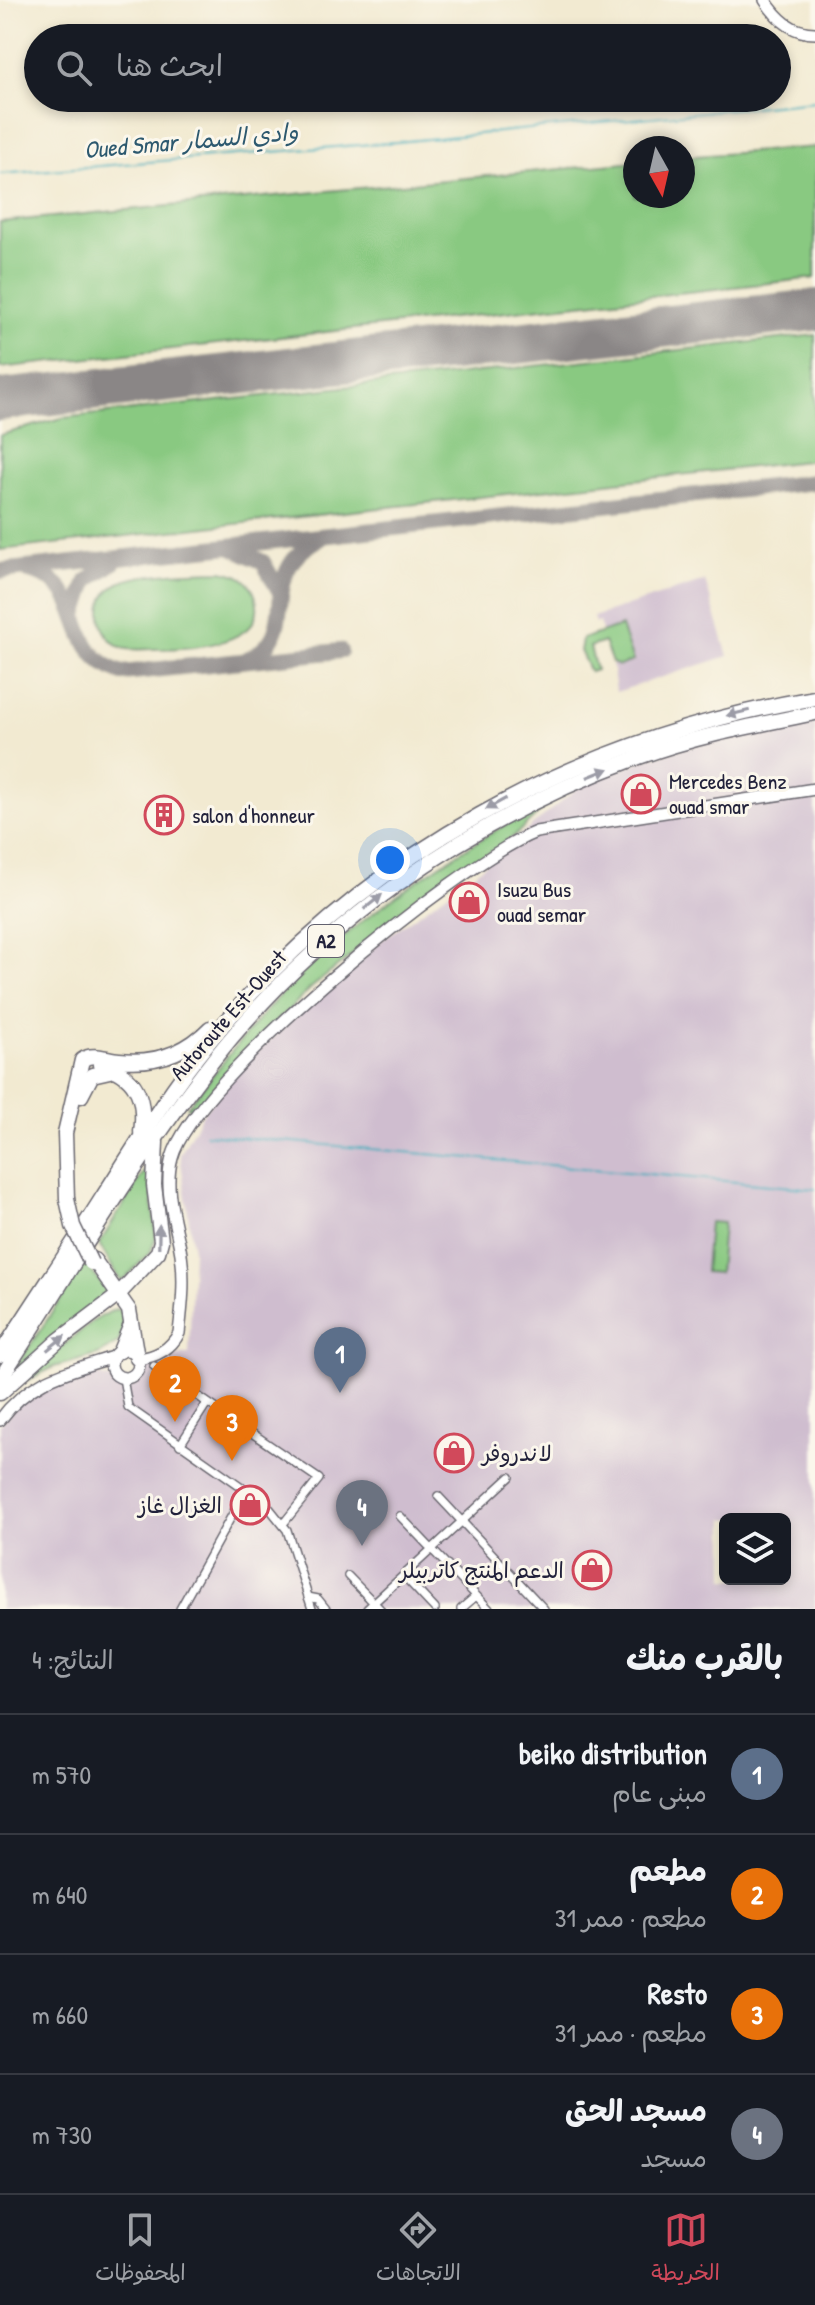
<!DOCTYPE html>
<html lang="ar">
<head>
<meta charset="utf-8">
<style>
	:root { --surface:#171b24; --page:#20242c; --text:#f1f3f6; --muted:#9ea1a6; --line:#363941; --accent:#d1495b }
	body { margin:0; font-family:"Patrick Hand","Playpen Sans Arabic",sans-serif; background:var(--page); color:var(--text); direction:rtl }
	.controls { position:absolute; right:24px; bottom:24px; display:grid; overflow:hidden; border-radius:12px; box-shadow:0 4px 12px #0003 }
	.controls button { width:72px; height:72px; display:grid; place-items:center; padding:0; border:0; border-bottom:2px solid var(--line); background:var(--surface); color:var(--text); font:40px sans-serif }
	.compass { position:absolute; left:623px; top:136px; width:72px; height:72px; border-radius:50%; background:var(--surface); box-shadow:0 4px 12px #0003; rotate:172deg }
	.you { position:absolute; left:390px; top:860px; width:28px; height:28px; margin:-20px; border:6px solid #fff; border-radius:50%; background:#1a73e8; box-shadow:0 0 0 12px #1a73e833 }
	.badge { display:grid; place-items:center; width:52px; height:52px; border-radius:50%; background:var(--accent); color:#fff; font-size:26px; font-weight:700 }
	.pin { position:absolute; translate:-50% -66px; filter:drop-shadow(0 2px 4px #0008) }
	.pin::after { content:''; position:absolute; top:42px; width:28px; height:24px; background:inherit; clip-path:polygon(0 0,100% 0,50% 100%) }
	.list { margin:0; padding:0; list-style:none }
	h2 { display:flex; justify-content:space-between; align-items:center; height:104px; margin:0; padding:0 32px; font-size:34px }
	h2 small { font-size:26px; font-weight:400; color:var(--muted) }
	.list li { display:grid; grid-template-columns:52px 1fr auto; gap:24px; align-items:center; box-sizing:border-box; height:120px; padding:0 32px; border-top:2px solid var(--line) }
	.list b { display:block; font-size:30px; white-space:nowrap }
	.list p { margin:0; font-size:26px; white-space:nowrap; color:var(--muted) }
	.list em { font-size:26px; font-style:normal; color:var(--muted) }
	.icon { flex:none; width:44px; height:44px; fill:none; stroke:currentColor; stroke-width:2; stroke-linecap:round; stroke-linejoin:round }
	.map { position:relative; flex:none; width:815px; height:1609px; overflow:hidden; direction:ltr }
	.search { position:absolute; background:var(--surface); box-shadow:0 4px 12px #0003; left:24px; right:24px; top:24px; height:88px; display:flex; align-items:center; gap:20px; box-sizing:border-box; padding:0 28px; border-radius:44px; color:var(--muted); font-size:30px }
	.sheet { height:584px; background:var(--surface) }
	nav { display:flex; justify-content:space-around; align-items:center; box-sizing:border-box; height:112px; border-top:2px solid var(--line); background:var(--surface); font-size:22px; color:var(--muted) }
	nav a { display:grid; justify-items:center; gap:4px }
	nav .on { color:var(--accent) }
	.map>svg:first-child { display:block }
</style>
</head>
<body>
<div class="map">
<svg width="815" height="1609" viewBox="0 0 815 1609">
	<rect width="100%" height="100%" fill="#fbf7ec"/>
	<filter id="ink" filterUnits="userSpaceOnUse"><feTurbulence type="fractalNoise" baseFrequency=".0125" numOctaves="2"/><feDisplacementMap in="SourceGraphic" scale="16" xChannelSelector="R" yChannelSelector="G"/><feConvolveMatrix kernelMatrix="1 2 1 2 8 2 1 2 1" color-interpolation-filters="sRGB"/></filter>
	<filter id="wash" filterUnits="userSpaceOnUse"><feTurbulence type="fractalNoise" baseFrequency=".006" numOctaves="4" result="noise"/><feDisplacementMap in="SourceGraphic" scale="32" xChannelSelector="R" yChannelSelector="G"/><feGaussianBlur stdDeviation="1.8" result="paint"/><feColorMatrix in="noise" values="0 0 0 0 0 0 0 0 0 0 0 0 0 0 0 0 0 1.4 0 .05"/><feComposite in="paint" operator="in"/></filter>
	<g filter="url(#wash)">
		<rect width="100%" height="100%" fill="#f2ead1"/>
		<g fill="#cfbdcf" fill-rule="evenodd">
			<path d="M705 581 728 656 616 692 612 663 599 622 595 623 593 617Z"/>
			<path d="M815 720V1609H0V1424L28 1392 69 1373H90L134 1386 141 1368 151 1360 189 1354 193 1251 180 1154 205 1110 240 1067 382 940 471 876 580 786 649 758 761 728ZM725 1519H785V1579H725Z"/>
		</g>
		<g fill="#89c981" stroke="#56765e" stroke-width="2">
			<path d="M815 147V278L0 368V222L635 162V196H683V157Z"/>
			<path d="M815 335V460L0 550V435L62 418Z"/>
			<path d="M222 571C238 574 249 578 255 595 272 646 187 649 154 649 145 649 132 651 123 648 97 638 92 597 119 583 142 572 196 572 222 571Z"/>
			<path d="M621 626 633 661 619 666 612 663 604 642 590 647 596 670 590 672 580 651 582 639Z"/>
			<path d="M556 797 514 836 415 904 311 988 246 1052 194 1111 187 1107C215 1073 242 1037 272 1004 352 919 453 851 556 797Z"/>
			<path d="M149 1164 156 1237 150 1253 121 1282 99 1244Z"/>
			<path d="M709 1222 723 1223 719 1273 705 1272Z"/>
			<path d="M85 1263 107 1291 108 1299 13 1371Z"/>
			<path d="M115 1309 123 1312 127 1322 118 1343 98 1355 54 1367 26 1381 22 1379 93 1321Z"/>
		</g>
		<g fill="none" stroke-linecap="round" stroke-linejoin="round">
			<g stroke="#3eacbc" stroke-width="2">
				<path d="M0 174 397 142 815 101"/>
				<path d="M205 1134 815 1189"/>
			</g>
			<g stroke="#8a8686" stroke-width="16">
				<path d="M0 405 73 392"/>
				<path d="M234 548 263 562 281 594"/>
				<path d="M0 571 815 482"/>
				<path d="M29 571C93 585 59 650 122 673L340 651"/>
				<path d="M76 615 87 581 114 562"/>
				<path d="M245 660C308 634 251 576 319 539"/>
			</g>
			<path stroke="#8a8686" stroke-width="42" d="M0 400 815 310"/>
		</g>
	</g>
	<g filter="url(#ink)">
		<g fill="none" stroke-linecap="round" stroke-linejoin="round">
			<g stroke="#6b6870" stroke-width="10">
				<g id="street">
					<path d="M154 1366 319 1479 283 1524"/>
					<path d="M123 1378 128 1407 266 1504 287 1530 312 1609"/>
					<path d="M180 1445 207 1403"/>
					<path d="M438 1496 544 1609"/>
					<path d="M400 1516 489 1609"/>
					<path d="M348 1576 380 1609"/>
					<path d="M404 1576 435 1609"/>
					<path d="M308 1597 318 1599 326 1609"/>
					<path d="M180 1609 246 1490"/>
					<path d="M367 1609 510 1477"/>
					<path d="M461 1609 476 1596"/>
				</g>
			</g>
			<g stroke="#6b6870" stroke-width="14">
				<g id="secondary">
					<path d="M765 0C777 19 792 33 815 33"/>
					<circle cx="125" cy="1364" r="14"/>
					<path d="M137 1359C156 1357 170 1350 179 1333 182 1307 185 1280 181 1254 176 1222 163 1190 172 1158 193 1080 458 863 536 832L815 789"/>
					<path d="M0 1420C30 1379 67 1372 113 1357"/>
				</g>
			</g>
			<g stroke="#6b6870" stroke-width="17">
				<g id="highway">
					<path d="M100 1065C136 1073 146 1098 141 1132"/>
					<path d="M81 1096 92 1075 114 1070"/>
					<path d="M67 1199 65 1133 82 1060C93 1052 106 1059 119 1060 155 1064 185 1054 210 1028"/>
					<path d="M94 1260 129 1310 137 1358"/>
					<path d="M120 1351 130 1327"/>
					<path d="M0 1355C34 1302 69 1250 102 1198 136 1145 168 1092 208 1043 361 855 577 738 815 698"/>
					<path d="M0 1379C67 1276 129 1170 204 1072 315 926 467 820 639 757 696 736 756 725 815 713"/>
					<path d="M0 1393 59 1340 116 1297 158 1252 161 1241 154 1185 156 1142"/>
				</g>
			</g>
			<use href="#street" stroke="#fff" stroke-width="7"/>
			<use href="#secondary" stroke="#fff" stroke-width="11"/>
			<use href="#highway" stroke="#fff" stroke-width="14"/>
			<g stroke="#6b6870" stroke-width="17" stroke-linecap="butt">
				<path id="highway-bridge" d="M67 1199 73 1226 91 1263"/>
			</g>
			<use href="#highway-bridge" stroke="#fff" stroke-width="14"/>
		</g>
		<defs><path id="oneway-solid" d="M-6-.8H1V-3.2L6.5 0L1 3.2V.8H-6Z" transform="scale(2)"/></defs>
		<g fill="#9c9ca7">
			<use href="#oneway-solid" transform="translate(738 713) rotate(167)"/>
			<use href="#oneway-solid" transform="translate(598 773) rotate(-22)"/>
			<use href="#oneway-solid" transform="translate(496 804) rotate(151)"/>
			<use href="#oneway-solid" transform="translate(373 902) rotate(-39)"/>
			<use href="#oneway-solid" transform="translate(159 1236) rotate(-89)"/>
			<use href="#oneway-solid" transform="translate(56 1343) rotate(-39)"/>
		</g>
	</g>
	<defs>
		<g id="shop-ring" transform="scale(2)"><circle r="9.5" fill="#fbf7ec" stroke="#d1495b" stroke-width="1.5"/><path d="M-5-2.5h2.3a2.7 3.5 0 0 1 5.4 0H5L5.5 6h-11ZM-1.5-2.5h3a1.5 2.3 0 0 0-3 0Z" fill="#d1495b"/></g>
		<g id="building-ring" transform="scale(2)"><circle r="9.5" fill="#fbf7ec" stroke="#d1495b" stroke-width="1.5"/><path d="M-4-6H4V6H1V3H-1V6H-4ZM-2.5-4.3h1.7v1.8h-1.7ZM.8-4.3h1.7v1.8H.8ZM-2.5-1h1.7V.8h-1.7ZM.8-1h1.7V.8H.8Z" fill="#d1495b"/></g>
	</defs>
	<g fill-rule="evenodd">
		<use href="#shop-ring" x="641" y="794"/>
		<use href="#building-ring" x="164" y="815"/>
		<use href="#shop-ring" x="469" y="902"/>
		<use href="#shop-ring" x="454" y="1453"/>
		<use href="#shop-ring" x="250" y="1505"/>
		<use href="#shop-ring" x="592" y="1570"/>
	</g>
	<g text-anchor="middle" stroke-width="6" stroke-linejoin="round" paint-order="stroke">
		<rect fill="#fbf7ec" stroke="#636270" stroke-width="2" x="308" y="925" width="36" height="32" rx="6"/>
		<g font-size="20" font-weight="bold" fill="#22223b">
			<text x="326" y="948">A2</text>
		</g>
		<g font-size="22" fill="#22223b" stroke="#fbf7ec" text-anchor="start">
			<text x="669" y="789">Mercedes Benz<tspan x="669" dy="25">ouad smar</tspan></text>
			<text x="192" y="823">salon d'honneur</text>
			<text x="497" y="897">Isuzu Bus<tspan x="497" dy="25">ouad semar</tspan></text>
			<text x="482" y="1461">لاندروفر</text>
			<text x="222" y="1513" text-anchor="end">الغزال غاز</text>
			<text x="564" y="1578" text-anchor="end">الدعم المنتج كاتربيلر</text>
		</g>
		<g font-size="22" fill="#22223b" stroke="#fbf7ec">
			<text transform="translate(228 1015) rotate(-49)" y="8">Autoroute Est-Ouest</text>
		</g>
		<g font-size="24" font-style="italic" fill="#2d596f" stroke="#fbf7ec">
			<text transform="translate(191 141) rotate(-5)" y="8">Oued Smar وادي السمار</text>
		</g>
	</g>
</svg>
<div class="controls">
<button><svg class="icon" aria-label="layers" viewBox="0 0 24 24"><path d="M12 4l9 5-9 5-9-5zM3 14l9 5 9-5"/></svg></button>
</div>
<svg class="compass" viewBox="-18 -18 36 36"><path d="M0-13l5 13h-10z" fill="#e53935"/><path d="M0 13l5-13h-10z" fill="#9ea1a6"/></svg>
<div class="you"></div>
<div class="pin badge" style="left:340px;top:1393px;background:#5c6f8a">1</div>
<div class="pin badge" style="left:175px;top:1422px;background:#e8710a">2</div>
<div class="pin badge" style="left:232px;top:1461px;background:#e8710a">3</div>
<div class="pin badge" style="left:362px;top:1546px;background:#6b7280">4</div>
<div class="search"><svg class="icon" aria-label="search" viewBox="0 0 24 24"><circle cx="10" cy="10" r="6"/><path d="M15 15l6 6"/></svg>ابحث هنا</div>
</div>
<section class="sheet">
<h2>بالقرب منك<small>النتائج: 4</small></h2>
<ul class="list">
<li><span class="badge" style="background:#5c6f8a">1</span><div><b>beiko distribution</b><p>مبنى عام</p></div><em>570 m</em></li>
<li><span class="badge" style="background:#e8710a">2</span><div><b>مطعم</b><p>مطعم · ممر 31</p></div><em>640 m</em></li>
<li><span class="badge" style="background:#e8710a">3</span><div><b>Resto</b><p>مطعم · ممر 31</p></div><em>660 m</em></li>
<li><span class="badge" style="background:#6b7280">4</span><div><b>مسجد الحق</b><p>مسجد</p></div><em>730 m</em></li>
</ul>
</section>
<nav>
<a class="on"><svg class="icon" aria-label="map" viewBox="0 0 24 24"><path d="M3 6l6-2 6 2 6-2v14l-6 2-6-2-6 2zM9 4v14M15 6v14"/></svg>الخريطة</a>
<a><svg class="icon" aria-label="directions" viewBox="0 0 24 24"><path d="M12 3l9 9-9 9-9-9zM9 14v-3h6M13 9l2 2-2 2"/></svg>الاتجاهات</a>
<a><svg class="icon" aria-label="saved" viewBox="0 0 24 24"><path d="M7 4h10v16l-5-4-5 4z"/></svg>المحفوظات</a>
</nav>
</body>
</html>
